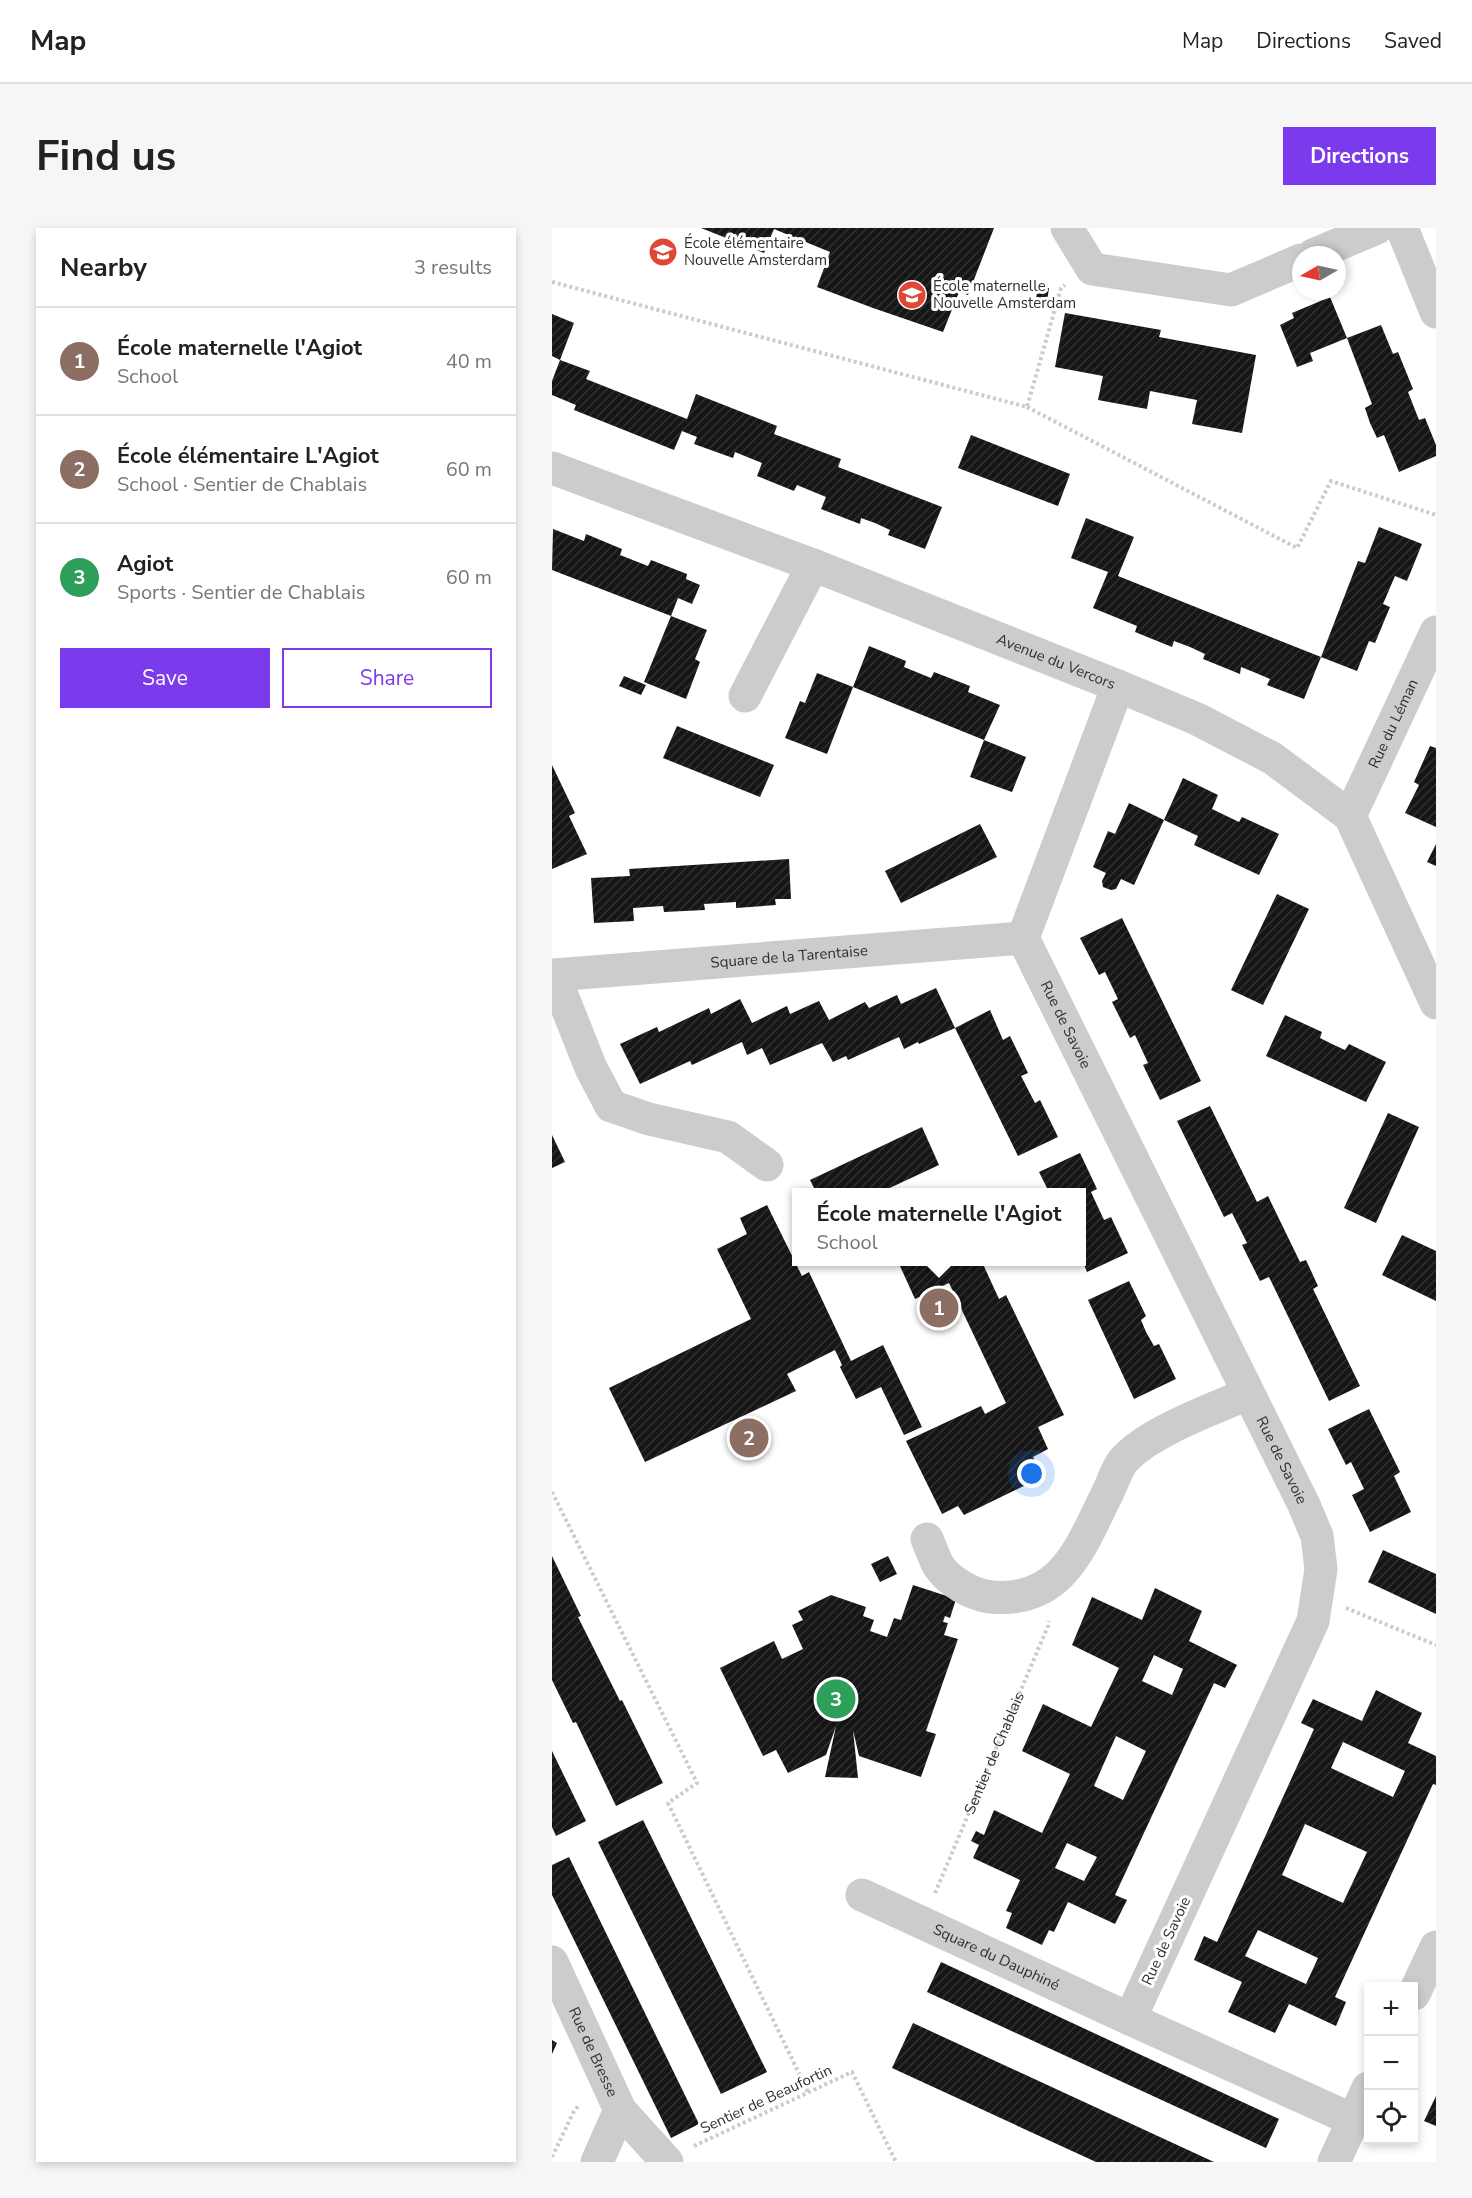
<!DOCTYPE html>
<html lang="en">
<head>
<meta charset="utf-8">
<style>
	:root { --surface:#fff; --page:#f6f6f6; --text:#222; --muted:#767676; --line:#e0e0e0; --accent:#7c3aed }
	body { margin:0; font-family:"Nunito Sans",sans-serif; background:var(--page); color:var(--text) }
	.controls { position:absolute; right:18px; bottom:18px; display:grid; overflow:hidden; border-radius:0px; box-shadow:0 3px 9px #0003 }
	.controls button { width:54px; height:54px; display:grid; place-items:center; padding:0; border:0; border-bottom:2px solid var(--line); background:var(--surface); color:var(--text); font:30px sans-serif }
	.compass { position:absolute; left:740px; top:18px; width:54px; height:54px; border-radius:50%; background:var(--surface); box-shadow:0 3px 9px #0003; rotate:261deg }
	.you { position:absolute; left:480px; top:1246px; width:21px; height:21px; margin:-15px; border:4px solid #fff; border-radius:50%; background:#1a73e8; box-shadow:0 0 0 9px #1a73e833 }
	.badge { display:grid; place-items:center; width:39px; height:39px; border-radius:50%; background:var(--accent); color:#fff; font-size:20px; font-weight:700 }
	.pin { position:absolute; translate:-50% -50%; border:3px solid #fff; box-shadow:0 2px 6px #0006 }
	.popup { position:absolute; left:240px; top:960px; width:294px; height:78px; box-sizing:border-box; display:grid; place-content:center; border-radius:0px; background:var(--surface); filter:drop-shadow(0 2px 4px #0005); font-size:20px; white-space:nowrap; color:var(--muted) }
	.popup b { font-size:22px; color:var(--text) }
	.popup::after { content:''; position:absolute; left:50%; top:100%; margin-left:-12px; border:12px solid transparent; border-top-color:var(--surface) }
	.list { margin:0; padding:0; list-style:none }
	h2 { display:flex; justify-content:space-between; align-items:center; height:78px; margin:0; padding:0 24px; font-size:26px }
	h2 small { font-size:20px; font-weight:400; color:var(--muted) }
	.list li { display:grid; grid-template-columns:39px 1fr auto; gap:18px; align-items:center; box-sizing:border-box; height:108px; padding:0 24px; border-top:2px solid var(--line) }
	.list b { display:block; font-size:22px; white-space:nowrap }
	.list p { margin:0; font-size:20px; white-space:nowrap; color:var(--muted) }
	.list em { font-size:20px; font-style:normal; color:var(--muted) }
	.actions { display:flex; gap:12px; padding:18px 24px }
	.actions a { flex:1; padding:14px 0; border:2px solid var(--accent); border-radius:0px; text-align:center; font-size:21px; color:var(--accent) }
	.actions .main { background:var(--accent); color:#fff }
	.icon { flex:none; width:33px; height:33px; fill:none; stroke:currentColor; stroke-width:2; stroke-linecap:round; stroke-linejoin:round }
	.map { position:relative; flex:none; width:884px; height:1934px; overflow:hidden; border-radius:0px }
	header { display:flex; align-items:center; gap:36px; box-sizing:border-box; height:84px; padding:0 30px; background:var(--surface); border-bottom:2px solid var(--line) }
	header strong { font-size:28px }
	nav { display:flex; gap:33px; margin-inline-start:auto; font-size:21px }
	.intro { display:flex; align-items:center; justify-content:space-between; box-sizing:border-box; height:144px; padding:0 36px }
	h1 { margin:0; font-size:42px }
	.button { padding:15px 27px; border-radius:0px; background:var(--accent); color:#fff; font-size:21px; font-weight:700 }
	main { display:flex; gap:36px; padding:0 36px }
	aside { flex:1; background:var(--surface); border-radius:0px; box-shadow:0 3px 9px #0003 }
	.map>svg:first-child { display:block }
</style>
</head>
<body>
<header>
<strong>Map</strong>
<nav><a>Map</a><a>Directions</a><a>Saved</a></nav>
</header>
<div class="intro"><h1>Find us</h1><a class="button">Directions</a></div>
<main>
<aside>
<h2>Nearby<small>3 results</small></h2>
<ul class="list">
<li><span class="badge" style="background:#8d6e63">1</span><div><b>École maternelle l'Agiot</b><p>School</p></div><em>40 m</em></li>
<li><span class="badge" style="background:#8d6e63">2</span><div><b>École élémentaire L'Agiot</b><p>School · Sentier de Chablais</p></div><em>60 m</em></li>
<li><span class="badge" style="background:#2e9e5b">3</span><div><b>Agiot</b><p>Sports · Sentier de Chablais</p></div><em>60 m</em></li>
</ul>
<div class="actions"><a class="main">Save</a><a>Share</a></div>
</aside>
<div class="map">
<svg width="884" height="1934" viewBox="0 0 884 1934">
	<defs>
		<pattern id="building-hatch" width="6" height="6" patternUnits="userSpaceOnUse" patternTransform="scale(1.5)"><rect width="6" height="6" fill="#161616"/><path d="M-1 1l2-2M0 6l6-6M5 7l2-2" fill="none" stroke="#303030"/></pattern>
	</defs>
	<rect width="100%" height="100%" fill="#fff"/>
	<g fill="url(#building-hatch)" fill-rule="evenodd">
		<path d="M149 0H442L416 67 407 64 391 104 321 80 265 59 278 24 222 1 212 25Z"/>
		<path d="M486 58 497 60 495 73 484 71Z"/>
		<path d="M778 69 795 110 758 125 761 133 745 139 728 97 742 90 740 85Z"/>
		<path d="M513 85 609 102 607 109 704 127 690 205 640 196 645 172 598 163 595 181 546 172 551 148 503 139Z"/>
		<path d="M0 86 22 95 8 132 38 143 34 151 135 191 144 166 225 198 222 206 289 231 286 239 390 279 373 321 336 307 338 302 323 295 309 290 308 296 269 281 274 269 245 257 242 263 205 248 210 235 183 224 181 230 142 216 145 209 130 203 122 222 22 182 24 177 0 167V153L8 132 0 128Z"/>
		<path d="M829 97 841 126 846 124 861 161 856 164 867 192 873 190 884 217V228L847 244 832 207 825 210 818 195 813 180 820 176 795 110Z"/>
		<path d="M419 207 518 246 506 278 406 240Z"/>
		<path d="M534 290 582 309 566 348 769 429 752 471 715 457 718 451 704 445 689 439 688 446 651 431 653 426 638 419 622 413 620 419 583 404 585 398 541 380 556 344 519 330Z"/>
		<path d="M827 299 870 316 855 353 843 348 831 376 838 379 823 415 817 413 805 443 769 429 806 333 813 335Z"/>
		<path d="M1 301 32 313 34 306 70 321 68 327 96 338 99 332 135 346 134 351 148 357 140 376 126 370 119 388 0 342Z"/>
		<path d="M119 388 155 402 143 431 148 434 134 471 92 454Z"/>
		<path d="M317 418 354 433 352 439 379 450 382 444 418 458 416 464 448 477 432 512 474 529 460 564 418 549 432 512 301 459Z"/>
		<path d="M265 445 301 459 275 526 233 510 248 473 253 475Z"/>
		<path d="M72 448 94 457 89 467 67 458Z"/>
		<path d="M125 498 222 537 208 569 111 530Z"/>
		<path d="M878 518 884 520V599L853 585 867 557 862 554Z"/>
		<path d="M0 537 23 585 17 588 35 626 0 641Z"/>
		<path d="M631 550 666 567 660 581 687 594 690 589 727 606 707 647 642 617 646 608 612 592Z"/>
		<path d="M577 575 612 592 582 657 569 651 564 661 559 662 551 659 550 653 554 645 541 639 556 603 563 606Z"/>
		<path d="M428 596 445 629 349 675 333 643Z"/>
		<path d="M884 616V638L875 634Z"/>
		<path d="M237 631 239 671H223L224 677 184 680V674L152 676 153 682 112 684 111 678 81 680 82 693 42 695 39 650 78 648 77 641Z"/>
		<path d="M725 666 757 681 711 777 679 762Z"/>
		<path d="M570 690 649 853 608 872 591 837 596 835 583 807 578 810 560 774 566 771 553 744 547 747 528 710Z"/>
		<path d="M384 760 403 800 438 782 451 812 458 808 476 845 469 848 483 875 488 872 506 909 466 928 403 800 367 816 366 814 352 821 347 809 296 832 294 828 281 834 270 815 218 837 210 820 195 827 190 814 140 837 138 833 88 856 68 816 105 799 107 804 157 780 159 786 188 771 200 795 235 778 238 786 267 773 277 792 313 774 317 780 345 767 349 776Z"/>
		<path d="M733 787 770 804 768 810 780 816 793 822 797 816 834 834 814 874 714 828Z"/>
		<path d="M658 878 705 974 716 968 748 1034 754 1032 766 1058 761 1061 808 1158 777 1173 717 1049 708 1053 690 1017 695 1015 680 985 672 989 625 893Z"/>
		<path d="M836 885 867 899 824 995 792 980Z"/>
		<path d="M370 899 387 937 329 964H264L258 952Z"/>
		<path d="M0 907 13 934 0 940Z"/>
		<path d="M528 925 545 961 539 964 552 992 559 989 576 1025 535 1044 530 1032V964H497L487 944Z"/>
		<path d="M215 977 250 1048 257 1044 299 1133 331 1117 370 1199 352 1207 329 1159 304 1171 288 1139 290 1137 283 1122 235 1146 244 1163 93 1234 57 1160 199 1091 165 1021 195 1006 188 990Z"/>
		<path d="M850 1007 884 1023V1073L830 1047Z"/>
		<path d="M356 1034H430L447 1071 454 1067 512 1187 486 1199 496 1221 481 1229 484 1234 468 1241 474 1257 412 1287 406 1278 390 1286 354 1213 429 1178 433 1186 454 1175 397 1055 363 1071 348 1038Z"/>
		<path d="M577 1053 594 1088 589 1092 594 1104 602 1118 607 1116 624 1151 582 1171 536 1072Z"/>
		<path d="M817 1181 848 1244 842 1248 859 1284 818 1304 800 1267 812 1261 799 1234 794 1237 776 1201Z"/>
		<path d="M831 1322 884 1346V1386L816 1354Z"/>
		<path d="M0 1328 29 1388 26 1389 68 1473 70 1472 111 1555 64 1578 24 1494 21 1495 0 1452Z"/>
		<path d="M336 1328 345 1346 328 1354 319 1336Z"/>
		<path d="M361 1357 404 1371 398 1390 393 1388 391 1394 396 1395 392 1407 406 1411 374 1503 384 1506 369 1549 307 1528 301 1502 306 1550 273 1549 284 1498 274 1527 236 1545 224 1522 211 1528 168 1440 222 1413 230 1431 251 1421 240 1397 251 1392 246 1383 279 1367 314 1379 311 1388 322 1392 318 1403 335 1409 342 1390 349 1392Z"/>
		<path d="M603 1360 650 1383 637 1413 685 1437 673 1460 662 1455 612 1562 563 1667 575 1672 563 1696 516 1674 502 1704 497 1702 490 1717 454 1700 460 1685 454 1683 468 1652 421 1630 427 1617 419 1613 424 1603 432 1607 442 1582 490 1605 518 1546 470 1523 491 1476 539 1499 567 1440 520 1417 540 1369 590 1392ZM602 1427 631 1441 620 1467 590 1453ZM564 1508 594 1523 571 1572 542 1558ZM515 1615 545 1629 532 1653 503 1640Z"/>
		<path d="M824 1462 870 1485 856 1515 884 1528V1557L881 1556 783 1769 794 1774 784 1798 737 1776 723 1805 676 1784 690 1754 642 1732 652 1708 665 1714 762 1501 749 1495 761 1471 810 1493ZM791 1514 853 1543 841 1569 779 1540ZM753 1596 815 1624 791 1675 730 1647ZM706 1702 766 1730 754 1756 693 1728Z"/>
		<path d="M0 1523 34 1593 4 1608 0 1599Z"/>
		<path d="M91 1592 215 1844 169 1866 46 1614Z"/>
		<path d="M17 1629 147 1896 119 1910 0 1667V1637Z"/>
		<path d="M389 1734 727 1891 714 1920 375 1764Z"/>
		<path d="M361 1795 530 1873 662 1934H544L340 1840Z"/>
		<path d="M0 1812 5 1815 0 1826Z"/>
		<path d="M884 1868V1898L872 1893Z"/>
	</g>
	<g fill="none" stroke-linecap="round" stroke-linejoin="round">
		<g stroke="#ccc" stroke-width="4" stroke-dasharray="3 3" stroke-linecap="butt">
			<path d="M0 54 475 179 509 60 513 57"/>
			<path d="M475 179 745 320 779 253 884 287"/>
			<path d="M0 1264 145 1555 116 1575 256 1864"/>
			<path d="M794 1380 884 1417"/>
			<path id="s1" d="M383 1665 496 1398 497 1393"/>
			<path d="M142 1918 300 1844 344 1934"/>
			<path d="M0 1929 22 1883 28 1876"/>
		</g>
		<g stroke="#ccc" stroke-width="33">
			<path d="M515 0 540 41 679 62 749 32"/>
			<path d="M850 0 884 84"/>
			<path d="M761 27 825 0"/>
			<path id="s2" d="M0 240 261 337 566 458 645 491 720 530 798 588 884 775"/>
			<path id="s3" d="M566 458 471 710 752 1277 765 1308 769 1341 761 1393 578 1791 801 1892"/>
			<path d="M193 468 261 337"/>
			<path id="s4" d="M798 588 884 404"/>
			<path id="s5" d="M215 937 176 909 97 891 59 878 39 840 2 747 471 710"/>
			<path d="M375 1311C379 1320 382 1329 386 1337 396 1353 420 1367 439 1369 512 1376 530 1315 557 1262 561 1253 565 1241 571 1233 596 1204 659 1182 695 1166"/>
			<path id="s6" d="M310 1667 578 1791"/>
			<path id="s7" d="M0 1734 68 1882 115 1934"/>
			<path d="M862 1766 884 1719"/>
			<path d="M45 1934 68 1882"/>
			<path d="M782 1934 816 1860"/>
		</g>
	</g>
	<defs>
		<g id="school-disc" transform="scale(1.5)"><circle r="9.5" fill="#e14736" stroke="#fff"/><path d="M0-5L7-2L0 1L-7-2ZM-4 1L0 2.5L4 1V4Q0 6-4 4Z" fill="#fff"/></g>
	</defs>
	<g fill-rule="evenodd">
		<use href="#school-disc" x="111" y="24"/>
		<use href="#school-disc" x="360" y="67"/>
	</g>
	<g text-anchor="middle" stroke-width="6" stroke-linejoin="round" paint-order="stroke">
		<g font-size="15" fill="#2f2f2f" stroke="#fff" text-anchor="start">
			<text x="132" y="20">École élémentaire<tspan x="132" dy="17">Nouvelle Amsterdam</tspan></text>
			<text x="381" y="63">École maternelle<tspan x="381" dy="17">Nouvelle Amsterdam</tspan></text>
		</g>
		<g font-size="15" fill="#2f2f2f" stroke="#fff">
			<text dy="5" stroke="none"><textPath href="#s2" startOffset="540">Avenue du Vercors</textPath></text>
			<text dy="5" stroke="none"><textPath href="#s4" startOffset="102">Rue du Léman</textPath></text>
			<text dy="5" stroke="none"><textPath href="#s5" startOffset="548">Square de la Tarentaise</textPath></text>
			<text dy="5" stroke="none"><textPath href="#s3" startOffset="366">Rue de Savoie</textPath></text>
			<text dy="5" stroke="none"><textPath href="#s3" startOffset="852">Rue de Savoie</textPath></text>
			<text dy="5" stroke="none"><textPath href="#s1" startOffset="152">Sentier de Chablais</textPath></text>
			<text transform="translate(614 1713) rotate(-65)" y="5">Rue de Savoie</text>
			<text dy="5" stroke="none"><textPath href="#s6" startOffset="148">Square du Dauphiné</textPath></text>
			<text dy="5" stroke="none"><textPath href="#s7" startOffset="99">Rue de Bresse</textPath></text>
			<text transform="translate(214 1871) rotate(-25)" y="5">Sentier de Beaufortin</text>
		</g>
	</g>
</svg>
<div class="controls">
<button>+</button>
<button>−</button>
<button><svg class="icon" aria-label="locate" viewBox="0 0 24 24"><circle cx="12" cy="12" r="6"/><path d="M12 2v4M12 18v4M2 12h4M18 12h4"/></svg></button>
</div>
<svg class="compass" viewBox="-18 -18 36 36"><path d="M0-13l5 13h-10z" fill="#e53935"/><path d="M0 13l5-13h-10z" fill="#767676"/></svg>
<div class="you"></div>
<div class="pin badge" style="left:387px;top:1080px;background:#8d6e63">1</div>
<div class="popup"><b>École maternelle l'Agiot</b>School</div>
<div class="pin badge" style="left:197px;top:1210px;background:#8d6e63">2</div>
<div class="pin badge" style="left:284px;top:1471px;background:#2e9e5b">3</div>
</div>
</main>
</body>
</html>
